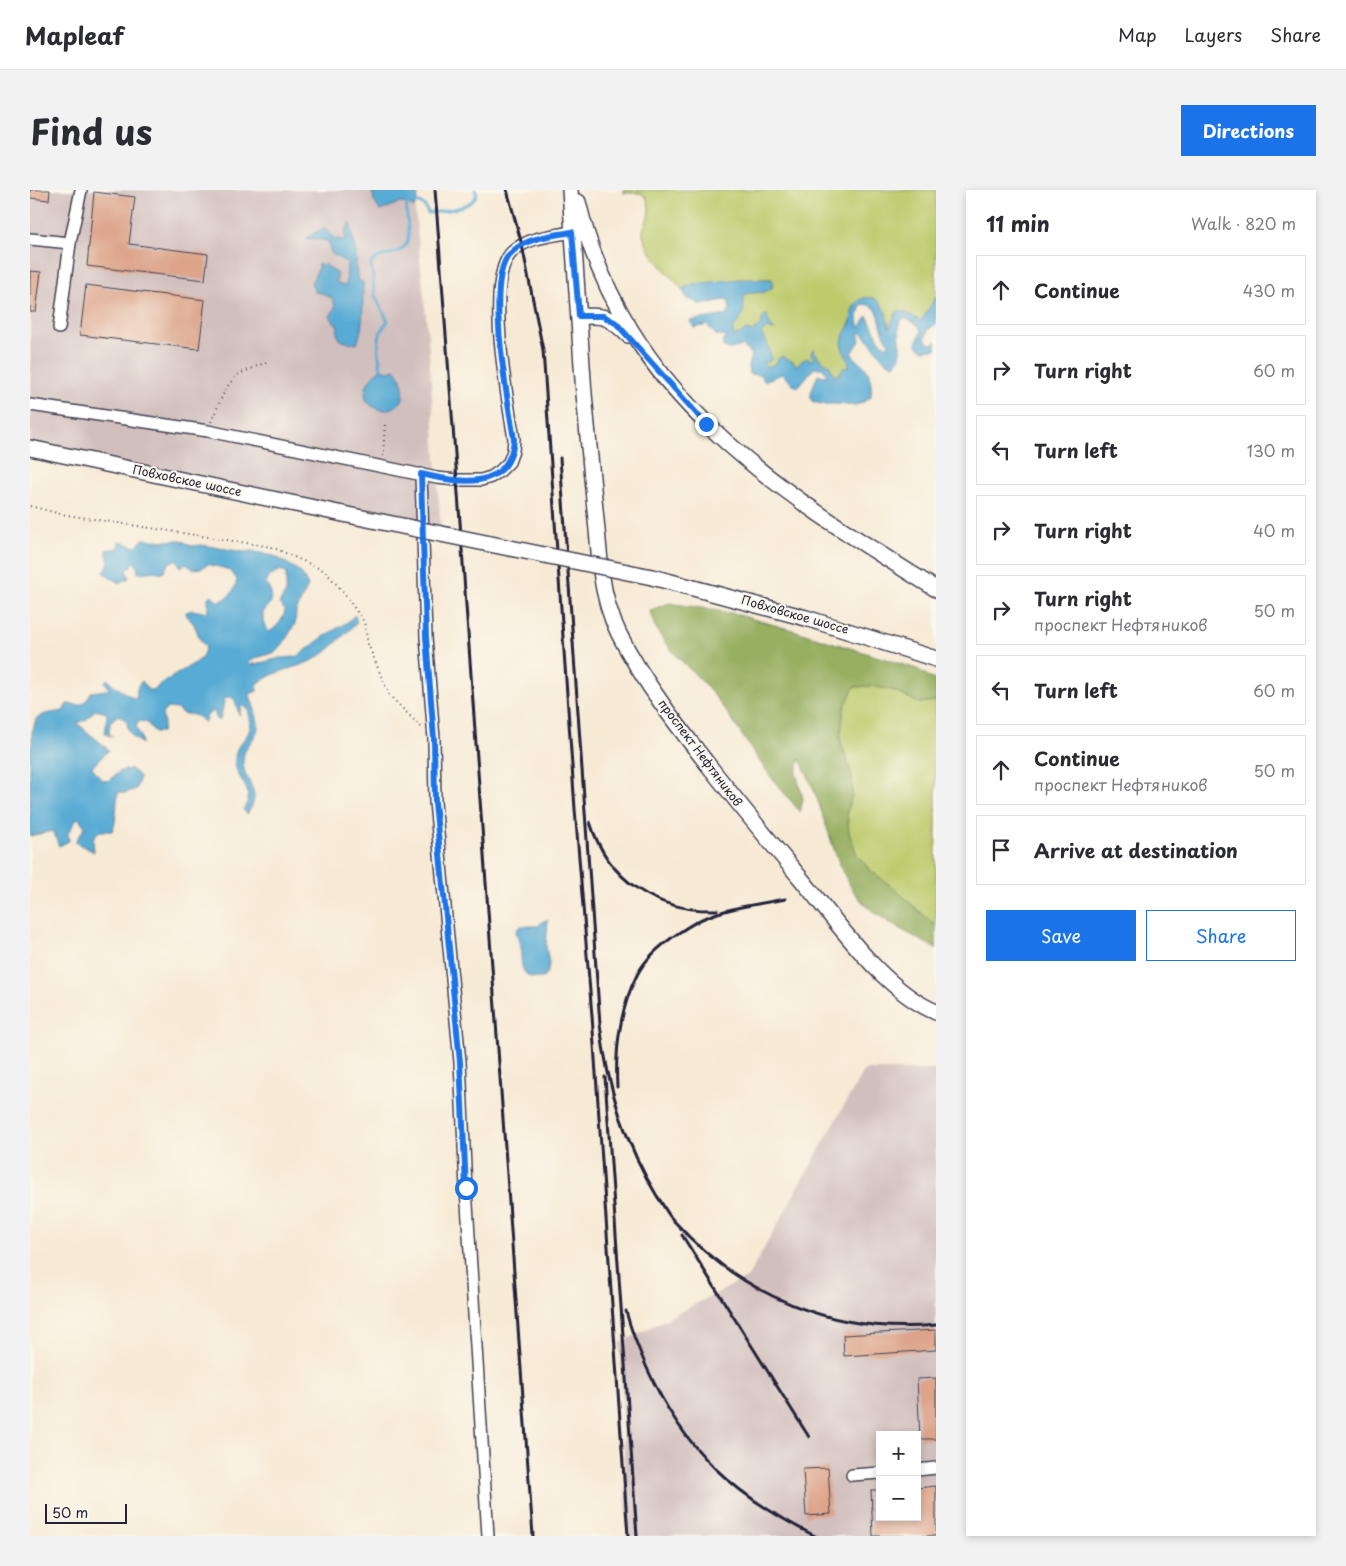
<!DOCTYPE html>
<html lang="en">
<head>
<meta charset="utf-8">
<style>
	:root { --surface:#fff; --page:#f2f2f3; --text:#2b2b33; --muted:#7c7c81; --line:#e1e1e2; --accent:#1a73e8 }
	body { margin:0; font-family:"Playpen Sans",sans-serif; background:var(--page); color:var(--text) }
	.controls { position:absolute; right:15px; bottom:15px; display:grid; overflow:hidden; border-radius:0px; box-shadow:0 2px 8px #0003 }
	.controls button { width:45px; height:45px; display:grid; place-items:center; padding:0; border:0; border-bottom:1px solid var(--line); background:var(--surface); color:var(--text); font:25px sans-serif }
	.scale { position:absolute; left:15px; bottom:12px; width:82px; box-sizing:border-box; padding-left:5px; border:2px solid #22223b; border-top:0; font-size:14px; line-height:18px; white-space:nowrap; color:#22223b; -webkit-text-stroke:4px #fbf7ec; paint-order:stroke }
	.stop { position:absolute; width:15px; height:15px; margin:-11px; border:4px solid #1a73e8; border-radius:50%; background:#fff }
	.stop.end { background:#1a73e8; border-color:#fff; box-shadow:0 1px 5px #0008 }
	.list { margin:0; padding:0; list-style:none }
	h2 { display:flex; justify-content:space-between; align-items:center; height:65px; margin:0; padding:0 20px; font-size:21px }
	h2 small { font-size:16px; font-weight:400; color:var(--muted) }
	.list li { display:grid; grid-template-columns:32px 1fr auto; gap:15px; align-items:center; box-sizing:border-box; height:70px; margin:0 10px 10px; padding:0 10px; border:1px solid var(--line); border-radius:0px }
	.list b { display:block; font-size:19px; white-space:nowrap }
	.list p { margin:0; font-size:16px; white-space:nowrap; color:var(--muted) }
	.list em { font-size:16px; font-style:normal; color:var(--muted) }
	.actions { display:flex; gap:10px; padding:15px 20px }
	.actions a { flex:1; padding:11px 0; border:1px solid var(--accent); border-radius:0px; text-align:center; font-size:18px; color:var(--accent) }
	.actions .main { background:var(--accent); color:#fff }
	.icon { flex:none; width:28px; height:28px; fill:none; stroke:currentColor; stroke-width:2; stroke-linecap:round; stroke-linejoin:round }
	.map { position:relative; flex:none; width:906px; height:1346px; overflow:hidden; border-radius:0px }
	header { display:flex; align-items:center; gap:30px; box-sizing:border-box; height:70px; padding:0 25px; background:var(--surface); border-bottom:1px solid var(--line) }
	header strong { font-size:24px }
	nav { display:flex; gap:28px; margin-inline-start:auto; font-size:18px }
	.intro { display:flex; align-items:center; justify-content:space-between; box-sizing:border-box; height:120px; padding:0 30px }
	h1 { margin:0; font-size:35px }
	.button { padding:12px 22px; border-radius:0px; background:var(--accent); color:#fff; font-size:18px; font-weight:700 }
	main { display:flex; gap:30px; padding:0 30px }
	aside { flex:1; background:var(--surface); border-radius:0px; box-shadow:0 2px 8px #0003 }
	.map>svg:first-child { display:block }
</style>
</head>
<body>
<header>
<strong>Mapleaf</strong>
<nav><a>Map</a><a>Layers</a><a>Share</a></nav>
</header>
<div class="intro"><h1>Find us</h1><a class="button">Directions</a></div>
<main>
<div class="map">
<svg width="906" height="1346" viewBox="0 0 906 1346">
	<rect width="100%" height="100%" fill="#fbf7ec"/>
	<filter id="ink" filterUnits="userSpaceOnUse"><feTurbulence type="fractalNoise" baseFrequency=".02" numOctaves="2"/><feDisplacementMap in="SourceGraphic" scale="10" xChannelSelector="R" yChannelSelector="G"/><feConvolveMatrix kernelMatrix="1 2 1 2 8 2 1 2 1" color-interpolation-filters="sRGB"/></filter>
	<filter id="wash" filterUnits="userSpaceOnUse"><feTurbulence type="fractalNoise" baseFrequency=".0096" numOctaves="4" result="noise"/><feDisplacementMap in="SourceGraphic" scale="20" xChannelSelector="R" yChannelSelector="G"/><feGaussianBlur stdDeviation="1.12" result="paint"/><feColorMatrix in="noise" values="0 0 0 0 0 0 0 0 0 0 0 0 0 0 0 0 0 1.4 0 .05"/><feComposite in="paint" operator="in"/></filter>
	<g filter="url(#wash)">
		<rect width="100%" height="100%" fill="#f7ead5"/>
		<g fill="#d1bfbd" fill-rule="evenodd">
			<path d="M0 0H383L398 147 411 343 0 258Z"/>
			<path d="M834 880H906V1346H597L590 1153 718 1087ZM850 1245H887V1327H850Z"/>
		</g>
		<g fill="#bdcb6d" stroke="#707654">
			<path d="M593 0H906V107L891 131 875 122 859 138 856 122 835 107 825 115 821 131 814 144 812 156 819 170V178L810 181 807 187 789 168 786 163 785 171 772 172 765 176 746 171 743 175 737 177 732 172 731 144 736 138 743 140 736 124 733 127 731 135 723 142 716 141 703 147C702 130 714 121 714 104L734 102 742 98V89C726 89 710 90 694 92 678 93 667 92 652 99 640 85 612 59 613 41 613 37 616 34 617 30 620 22 619 14 616 7L610 3H594Z"/>
			<path d="M841 496 862 500 889 513 906 511V736L861 696 840 680 827 665 819 643 817 621 822 605V586L810 549 814 518 824 497Z"/>
		</g>
		<path fill="#96af60" stroke="#5c684e" d="M640 413 702 423 766 441 887 479 906 491V511L889 513 862 500 841 496 824 497 814 518 810 549 822 586V605L817 621 819 643 827 665 840 680 861 696 906 736V759C883 745 859 735 838 717 812 695 804 657 793 626 787 607 779 588 770 569L766 583 773 609 770 622C761 610 750 599 741 587 721 560 704 531 684 505 664 479 625 454 620 420Z"/>
		<g fill="#59abd4" stroke="#3e6688" fill-rule="evenodd">
			<path d="M342 0H387L388 7 384 18C371 8 364 16 350 21L344 11Z"/>
			<path d="M320 33 326 61V79L328 90 333 92C332 113 335 134 327 154L311 151 307 144 308 136 300 127 305 117 303 109 292 103 285 102 281 93 288 79V74L296 75 307 84V93L316 96 317 73 301 63 298 51 276 48 294 38 305 49 316 50 315 41Z"/>
			<path d="M710 89H742V98L734 102 714 104C714 117 715 131 702 137L704 147 716 140 723 142 731 135 733 127 736 124 740 135 745 140 736 138 731 144 736 150 742 168 739 172H732L737 177 743 175 751 166 764 172 765 176 776 168 784 171 781 163 783 159 789 168 800 176 802 182 807 187 813 178H819C819 165 813 165 812 156 811 146 819 139 821 131 822 126 821 121 824 116 832 105 845 104 852 116 857 122 857 131 859 138L867 121 875 122 891 131 906 107V134L898 140 895 148 898 153 904 154 906 151V159L893 160 887 156 888 149 891 142C889 133 881 131 873 128 862 142 880 163 864 175L855 171 833 143 829 144 830 151 822 163C824 168 826 169 830 172 841 181 842 193 841 207 823 220 821 214 802 214 792 214 792 215 782 211 778 203 785 193 788 185L796 186V183L792 178H784L768 197 763 195 752 184 734 191 731 185 719 184 718 176 721 165 713 156 700 159 693 157V150L697 147 686 145 677 135 664 138 660 131 697 125 700 118 698 109 672 115 657 108 652 99 663 94ZM833 114C849 116 848 124 852 138 853 143 856 148 859 153L856 157 849 149 837 126 830 138C827 130 827 121 833 114Z"/>
			<path d="M351 179 358 181 365 179C372 187 376 201 372 211 361 223 346 223 336 210 333 196 340 187 351 179Z"/>
			<path d="M113 349 135 351 151 350 161 356 172 355 214 362 222 361 244 366 265 378 272 384 278 396 266 421 265 434 253 454 246 462 226 468 216 474H226L250 468 267 467 296 445 316 433 325 425 327 433C313 445 301 460 285 469 266 479 248 479 228 493L227 501 220 504C222 515 229 527 228 538 225 552 212 556 213 573 215 595 234 601 217 624L213 620C228 598 204 591 205 569 205 553 217 551 220 538 222 533 219 525 218 519L212 515 209 525 205 510 201 507 195 508 190 530H187L184 521 178 524 174 533C168 525 163 524 153 524L147 519 137 518 132 524 134 533 132 542H125L116 532 109 531 106 537 111 547 112 554C103 547 97 543 97 531L88 525 80 532 79 544 84 547 75 544 77 523 65 520 56 530 47 533 79 560 62 577 72 590 78 591 90 581 101 579 110 587 106 599 95 603 88 602 85 633 82 641H69L63 648 64 662 45 652 55 637 48 627 38 643 39 651 29 656 23 641 0 646V560L2 555V542L6 529 15 524 33 521 37 514 50 515 57 510 61 502 77 500 79 498 75 492 77 489C82 494 101 508 106 509 107 501 106 496 112 491L118 500H125L129 495 171 469 176 457C164 445 170 437 157 427L156 422 163 420 178 423V407L182 405 189 412C200 407 204 402 207 390 199 376 192 379 178 374L172 378 163 379 156 374 150 377 147 369 139 373 132 384 125 381 108 383 107 375 103 372 97 381 99 388 89 393 74 383 79 372 76 360 89 358V351L105 357ZM251 380 256 383V402L249 414 255 420C253 430 247 438 238 442L233 432V422C243 411 245 408 236 394L238 388Z"/>
			<path d="M518 730 516 756 519 774 518 781 513 788C495 789 492 783 491 766 491 757 488 749 486 741L490 736H508L513 731Z"/>
		</g>
		<g fill="none" stroke-linecap="round" stroke-linejoin="round">
			<g stroke="#59abd4" stroke-width="3">
				<path d="M383 11 394 15 398 23C413 21 444 19 447 3L445 0"/>
				<path d="M351 179C348 162 345 144 358 131L345 106 341 73C350 62 366 67 375 56 383 46 373 22 378 10"/>
			</g>
		</g>
		<g id="blocks">
			<g fill="#dda48a">
				<path d="M0 0H20L19 10 0 8Z"/>
				<path d="M64 2 105 7 99 54 178 64 175 90 57 76Z"/>
				<path d="M0 81 11 82 6 122H0Z"/>
				<path d="M56 95 175 110 169 159 50 145Z"/>
				<path d="M906 1140V1160L814 1166 813 1145Z"/>
				<path d="M906 1188V1249H890L887 1189Z"/>
				<path d="M798 1278 801 1324 776 1326 773 1279Z"/>
				<path d="M906 1296V1346H843L841 1300H850V1327H887V1298Z"/>
			</g>
		</g>
	</g>
	<g filter="url(#ink)">
		<use href="#blocks" fill-opacity="0" stroke="#424052" stroke-width="1"/>
		<g fill="none" stroke-linecap="round" stroke-linejoin="round">
			<g stroke="#424052" stroke-width="14">
				<g id="minor">
					<path d="M0 49 40 53 29 138"/>
					<path d="M40 53 51 0"/>
					<path d="M0 215 178 241 407 288 427 290H451L461 287 470 281 479 272 483 261 484 249C478 211 454 89 482 62 498 47 521 46 542 42"/>
					<path d="M391 284 396 447 404 549 405 612 430 872 436 998 458 1346"/>
					<path d="M887 1280 906 1278"/>
					<path d="M822 1285 850 1283"/>
				</g>
			</g>
			<g stroke="#424052" stroke-width="18">
				<g id="major">
					<path d="M540 0 554 204 571 382C574 404 579 424 589 444 614 493 649 538 683 581 712 618 742 654 772 690 808 733 853 800 906 822"/>
					<path d="M548 12C594 206 748 301 906 399"/>
					<path d="M549 127C574 124 580 127 598 145"/>
					<path d="M0 258 313 324"/>
					<path d="M622 387 776 428 906 469"/>
				</g>
			</g>
			<g stroke="#424052" stroke-width="2" stroke-dasharray="1 4" stroke-linecap="butt">
				<path d="M181 232 196 198 207 185 239 171"/>
				<path d="M353 266 355 232"/>
				<path d="M0 316 31 324 242 357 295 381 314 403 334 432 338 454 359 505 391 537"/>
			</g>
			<use href="#minor" stroke="#fff" stroke-width="11"/>
			<use href="#major" stroke="#fff" stroke-width="15"/>
			<g stroke="#22223b" stroke-width="3">
				<path d="M405 0 427 290 503 1346"/>
				<path d="M477 0 492 55 513 160 545 619 562 826 598 1346"/>
				<path d="M530 268 570 834C577 895 595 954 627 1006 633 1014 637 1024 644 1031 711 1106 806 1145 906 1135"/>
				<path d="M560 632C578 691 627 722 687 720"/>
				<path d="M575 887 607 1346"/>
				<path d="M587 897C585 860 590 818 607 785 616 767 635 752 650 742 659 736 668 730 677 727 702 717 729 714 755 709"/>
				<path d="M652 1045 779 1247"/>
				<path d="M596 1121C601 1141 609 1160 617 1178 654 1261 705 1306 785 1346"/>
			</g>
			<g stroke="#424052" stroke-width="18" stroke-linecap="butt">
				<path id="major-bridge" d="M313 324 622 387"/>
			</g>
			<use href="#major-bridge" stroke="#fff" stroke-width="15"/>
		</g>
	</g>
	<g fill="none" stroke-linecap="round" stroke-linejoin="round" filter="url(#ink)">
		<path stroke="#1a73e8" stroke-width="6" d="M436 998 430 872 405 612 404 549 396 447 391 284C428 293 480 302 484 249 478 212 455 92 479 65 495 47 520 46 542 42L549 126H573L586 133 676 234"/>
	</g>
	<g text-anchor="middle" stroke-width="4" stroke-linejoin="round" paint-order="stroke">
		<g font-size="12" fill="#22223b" stroke="#fbf7ec">
			<text transform="translate(157 291) rotate(12)" y="4">Повховское шоссе</text>
			<text transform="translate(765 425) rotate(16)" y="4">Повховское шоссе</text>
			<text transform="translate(670 563) rotate(53)" y="4">проспект Нефтяников</text>
		</g>
	</g>
</svg>
<div class="controls">
<button>+</button>
<button>−</button>
</div>
<div class="scale">50 m</div>
<div class="stop" style="left:436px;top:998px"></div>
<div class="stop end" style="left:676px;top:234px"></div>
</div>
<aside>
<h2>11 min<small>Walk · 820 m</small></h2>
<ul class="list">
<li><svg class="icon" aria-label="ahead" viewBox="0 0 24 24"><path d="M12 20V5M6 11l6-6 6 6"/></svg><div><b>Continue</b></div><em>430 m</em></li>
<li><svg class="icon" aria-label="right" viewBox="0 0 24 24"><path d="M7 20v-9h11M14 6l5 5-5 5"/></svg><div><b>Turn right</b></div><em>60 m</em></li>
<li><svg class="icon" aria-label="left" viewBox="0 0 24 24"><path d="M17 20v-9H6M10 6l-5 5 5 5"/></svg><div><b>Turn left</b></div><em>130 m</em></li>
<li><svg class="icon" aria-label="right" viewBox="0 0 24 24"><path d="M7 20v-9h11M14 6l5 5-5 5"/></svg><div><b>Turn right</b></div><em>40 m</em></li>
<li><svg class="icon" aria-label="right" viewBox="0 0 24 24"><path d="M7 20v-9h11M14 6l5 5-5 5"/></svg><div><b>Turn right</b><p>проспект Нефтяников</p></div><em>50 m</em></li>
<li><svg class="icon" aria-label="left" viewBox="0 0 24 24"><path d="M17 20v-9H6M10 6l-5 5 5 5"/></svg><div><b>Turn left</b></div><em>60 m</em></li>
<li><svg class="icon" aria-label="ahead" viewBox="0 0 24 24"><path d="M12 20V5M6 11l6-6 6 6"/></svg><div><b>Continue</b><p>проспект Нефтяников</p></div><em>50 m</em></li>
<li><svg class="icon" aria-label="arrive" viewBox="0 0 24 24"><path d="M6 21V4h12l-3 4 3 4H6"/></svg><div><b>Arrive at destination</b></div></li>
</ul>
<div class="actions"><a class="main">Save</a><a>Share</a></div>
</aside>
</main>
</body>
</html>
